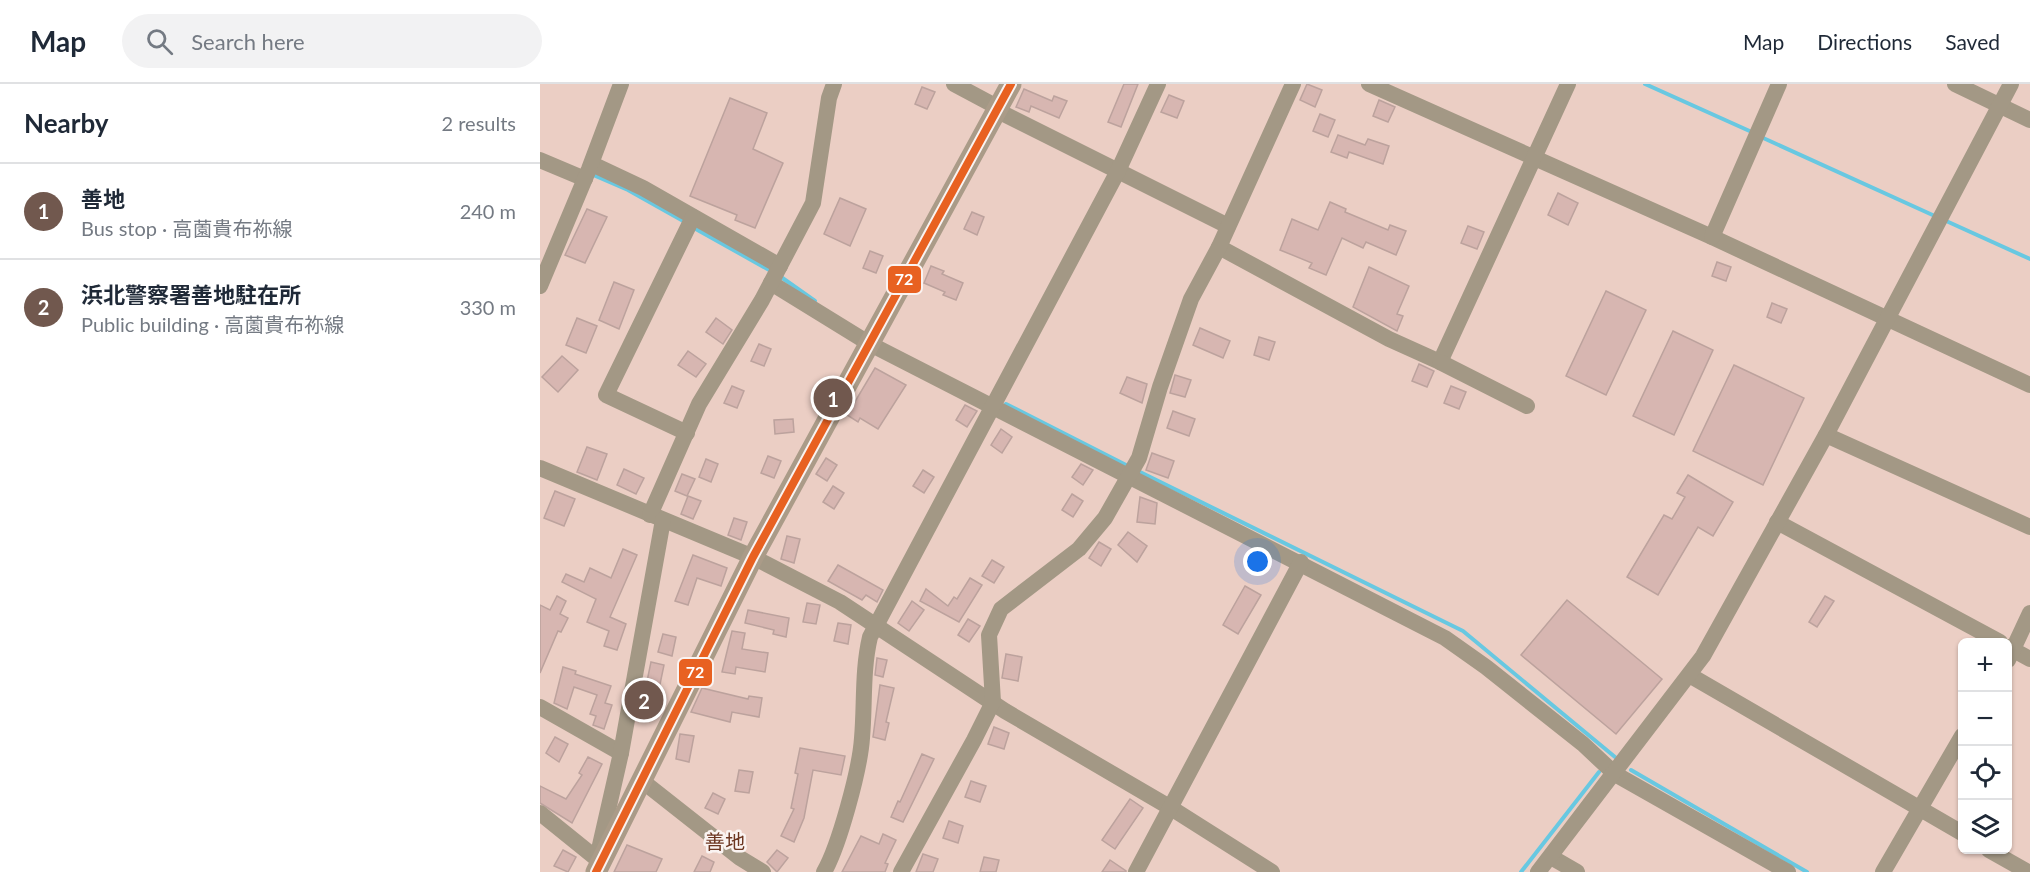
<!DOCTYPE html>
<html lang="en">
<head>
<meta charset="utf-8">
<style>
	:root { --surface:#fff; --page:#f2f2f3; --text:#1f2937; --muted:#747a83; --line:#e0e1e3; --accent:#71584e }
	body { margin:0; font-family:Lato,"Noto Sans JP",sans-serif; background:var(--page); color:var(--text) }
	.controls { position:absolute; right:18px; bottom:18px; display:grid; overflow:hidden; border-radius:9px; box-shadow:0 2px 4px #0004 }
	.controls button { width:54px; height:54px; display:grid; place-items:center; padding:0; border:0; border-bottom:2px solid var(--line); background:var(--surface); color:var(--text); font:30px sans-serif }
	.you { position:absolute; left:718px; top:478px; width:21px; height:21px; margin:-15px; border:4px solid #fff; border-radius:50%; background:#1a73e8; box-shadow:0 0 0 9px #1a73e833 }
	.badge { display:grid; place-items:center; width:39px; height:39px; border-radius:50%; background:var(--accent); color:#fff; font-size:20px; font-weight:700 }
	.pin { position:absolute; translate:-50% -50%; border:3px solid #fff; box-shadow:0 2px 6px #0006 }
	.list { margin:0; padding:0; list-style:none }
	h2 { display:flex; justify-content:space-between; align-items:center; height:78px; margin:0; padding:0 24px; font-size:26px }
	h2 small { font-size:20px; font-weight:400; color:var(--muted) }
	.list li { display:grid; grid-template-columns:39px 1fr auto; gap:18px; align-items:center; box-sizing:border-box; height:96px; padding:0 24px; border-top:2px solid var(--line) }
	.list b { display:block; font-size:22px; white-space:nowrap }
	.list p { margin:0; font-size:20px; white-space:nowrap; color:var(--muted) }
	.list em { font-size:20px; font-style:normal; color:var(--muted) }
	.icon { flex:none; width:33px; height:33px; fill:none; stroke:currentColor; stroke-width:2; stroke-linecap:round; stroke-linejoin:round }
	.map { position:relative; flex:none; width:1490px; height:788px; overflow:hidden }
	header { display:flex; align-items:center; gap:36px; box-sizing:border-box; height:84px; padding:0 30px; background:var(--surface); border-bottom:2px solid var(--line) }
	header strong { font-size:28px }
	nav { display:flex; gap:33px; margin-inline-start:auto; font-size:21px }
	.search { width:420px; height:54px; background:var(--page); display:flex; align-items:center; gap:15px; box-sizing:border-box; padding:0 21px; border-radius:33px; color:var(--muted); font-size:22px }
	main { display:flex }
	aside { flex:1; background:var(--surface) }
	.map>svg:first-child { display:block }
</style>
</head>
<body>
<header>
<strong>Map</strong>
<div class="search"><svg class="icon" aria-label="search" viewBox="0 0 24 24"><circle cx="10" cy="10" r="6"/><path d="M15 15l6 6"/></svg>Search here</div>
<nav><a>Map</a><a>Directions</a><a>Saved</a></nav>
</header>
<main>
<aside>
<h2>Nearby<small>2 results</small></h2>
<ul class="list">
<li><span class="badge">1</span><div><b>善地</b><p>Bus stop · 高薗貴布祢線</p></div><em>240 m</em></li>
<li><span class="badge">2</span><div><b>浜北警察署善地駐在所</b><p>Public building · 高薗貴布祢線</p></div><em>330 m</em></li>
</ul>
</aside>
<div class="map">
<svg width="1490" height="788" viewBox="0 0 1490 788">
	<rect width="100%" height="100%" fill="#ebcec4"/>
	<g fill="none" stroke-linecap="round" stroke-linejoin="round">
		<g stroke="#68c8e1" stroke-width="4">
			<path d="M1105 0 1214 49"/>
			<path d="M1221 53 1397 133"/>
			<path d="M51 90 88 106 145 138"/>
			<path d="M1404 136 1490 175"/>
			<path d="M154 144 231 187"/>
			<path d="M241 193 275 217"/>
			<path d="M466 320 588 382"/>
			<path d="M600 388 923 547 1075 673"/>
			<path d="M1091 686 1267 788"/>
			<path d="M981 788 1059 688"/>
		</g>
	</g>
	<g fill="#d7b6b1" stroke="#bca29d" stroke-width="1.5">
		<path d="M584 0H598L581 43 568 38Z"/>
		<path d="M767 0 782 6 775 23 760 16Z"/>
		<path d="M382 3 395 8 387 25 375 20Z"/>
		<path d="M484 5 512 17 514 12 527 17 519 34 491 22 489 28 476 23Z"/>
		<path d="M629 11 644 17 637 34 621 28Z"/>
		<path d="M190 14 227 29 213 65 243 79 215 144 195 136 197 131 150 112Z"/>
		<path d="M839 16 855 23 848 38 833 32Z"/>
		<path d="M780 30 795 36 788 53 773 47Z"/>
		<path d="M798 51 825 61 828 55 849 62 843 80 809 68 807 74 791 68Z"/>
		<path d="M1018 109 1038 119 1028 141 1008 131Z"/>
		<path d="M300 114 326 125 310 162 284 150Z"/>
		<path d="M790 118 806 125 805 128 848 146 850 141 866 147 856 171 826 158 823 164 802 154 786 191 769 184 772 179 740 166 752 135 778 146Z"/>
		<path d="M47 125 67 133 45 179 25 171Z"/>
		<path d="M432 128 444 133 437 151 424 145Z"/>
		<path d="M928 142 944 148 937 165 921 159Z"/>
		<path d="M330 167 343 172 336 189 323 184Z"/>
		<path d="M1177 178 1191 183 1186 197 1172 192Z"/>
		<path d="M391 182 404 187 402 190 423 199 416 216 403 211 405 208 384 199Z"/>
		<path d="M829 183 869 202 857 230 863 232 857 247 813 223Z"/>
		<path d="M74 198 94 206 79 245 59 236Z"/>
		<path d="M1066 207 1106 226 1066 311 1026 292Z"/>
		<path d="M1232 219 1247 225 1241 239 1227 233Z"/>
		<path d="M37 234 57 242 46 269 26 261Z"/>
		<path d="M176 234 192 246 183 260 166 248Z"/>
		<path d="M660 244 690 257 683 274 653 261Z"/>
		<path d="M1133 247 1173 266 1134 351 1093 332Z"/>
		<path d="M719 253 735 258 729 276 714 271Z"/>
		<path d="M219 260 231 265 224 282 211 277Z"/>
		<path d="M148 267 166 280 156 293 138 281Z"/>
		<path d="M22 272 38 286 18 308 2 293Z"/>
		<path d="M879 280 894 287 887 303 872 297Z"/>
		<path d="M1194 281 1264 314 1223 401 1153 367Z"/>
		<path d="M335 284 366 301 338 345 320 334 318 338 307 331Z"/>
		<path d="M635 291 651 296 645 313 630 309Z"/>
		<path d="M587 293 607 300 602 319 580 309Z"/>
		<path d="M192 302 204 307 197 324 184 319Z"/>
		<path d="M911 302 926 308 919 325 904 319Z"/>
		<path d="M425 321 437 327 427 343 416 336Z"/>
		<path d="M633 327 655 335 649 352 627 344Z"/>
		<path d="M253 335 254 348 235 350 234 336Z"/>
		<path d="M461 345 472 353 462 369 451 361Z"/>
		<path d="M47 363 67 370 57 396 37 388Z"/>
		<path d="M612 369 634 377 628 394 606 386Z"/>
		<path d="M228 372 241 377 234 394 221 389Z"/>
		<path d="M286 374 297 381 287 397 276 390Z"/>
		<path d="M166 375 178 380 171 398 159 393Z"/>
		<path d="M541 380 553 386 543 401 532 393Z"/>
		<path d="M84 385 104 394 96 410 77 401Z"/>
		<path d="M383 386 394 393 384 409 373 402Z"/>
		<path d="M142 390 155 395 147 412 135 407Z"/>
		<path d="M1148 391 1193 418 1173 452 1158 443 1118 511 1087 493 1124 431 1132 435 1145 413 1137 409Z"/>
		<path d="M293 402 304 409 294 425 283 418Z"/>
		<path d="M15 407 35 415 24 442 4 434Z"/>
		<path d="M532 410 543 417 533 433 522 426Z"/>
		<path d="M148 412 161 417 153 435 141 430Z"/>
		<path d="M600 413 617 419 615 440 597 438Z"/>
		<path d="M194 434 207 438 201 456 188 451Z"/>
		<path d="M588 448 607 462 597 478 578 461Z"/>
		<path d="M247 452 260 455 254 479 241 475Z"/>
		<path d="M559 458 571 465 561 482 549 474Z"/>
		<path d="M83 465 97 471 70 533 86 540 77 566 64 562 69 547 47 538 56 515 22 498 26 490 44 498 50 484 71 494Z"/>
		<path d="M153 471 187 484 181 502 157 494 148 521 135 517Z"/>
		<path d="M452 476 464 483 454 499 442 492Z"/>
		<path d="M298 481 343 506 337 518 326 511 322 516 288 497Z"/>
		<path d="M430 494 442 501 419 538 380 517 386 505 408 522 414 513 417 515Z"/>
		<path d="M705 502 721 511 698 550 683 541Z"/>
		<path d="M17 512 26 517 20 530 28 534 21 548 18 547 0 589V521L10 526Z"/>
		<path d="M1285 512 1294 517 1277 543 1269 538Z"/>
		<path d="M1027 516 1122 595 1076 650 981 571Z"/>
		<path d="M372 517 384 526 369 547 358 539Z"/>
		<path d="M267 519 280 521 276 540 263 538Z"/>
		<path d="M208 526 249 534 246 553 233 550 234 546 205 539Z"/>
		<path d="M428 535 440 542 429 558 418 551Z"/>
		<path d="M298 539 311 541 308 560 294 557Z"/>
		<path d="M192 547 205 549 202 565 228 569 225 588 196 583 195 590 182 588Z"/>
		<path d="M123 550 136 553 132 572 118 568Z"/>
		<path d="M466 570 482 573 478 597 462 594Z"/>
		<path d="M337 574 347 576 343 593 335 591Z"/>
		<path d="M111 578 124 581 114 629 101 626Z"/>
		<path d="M23 583 36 587 35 590 71 602 65 619 72 621 64 645 53 641 56 632 50 630 57 611 34 603 27 625 14 619Z"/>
		<path d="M340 601 354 604 346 638 349 639 345 656 333 653Z"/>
		<path d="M162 604 208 615 209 612 222 614 219 633 192 628 190 638 151 628Z"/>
		<path d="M454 643 469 649 464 665 448 660Z"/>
		<path d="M140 650 154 652 149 678 136 675Z"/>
		<path d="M15 653 28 660 19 678 6 669Z"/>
		<path d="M260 664 305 672 301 691 273 686 264 734 254 758 241 752 254 725 251 724 258 690 255 689Z"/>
		<path d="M382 670 394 675 363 738 351 733 358 717 360 718Z"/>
		<path d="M48 673 62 680 32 739 0 719V702L26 715 42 691 39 689Z"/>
		<path d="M199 686 213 688 209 709 195 707Z"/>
		<path d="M431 697 446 702 440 718 425 713Z"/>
		<path d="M173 709 185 715 178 730 165 724Z"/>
		<path d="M590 715 603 724 575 765 562 756Z"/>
		<path d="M409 737 423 742 418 759 403 754Z"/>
		<path d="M343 750 356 756 345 779 348 780 345 788H302L321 752 339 760Z"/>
		<path d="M87 761 122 775 116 788H74Z"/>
		<path d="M23 766 36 773 28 788 14 782Z"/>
		<path d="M237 766 248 774 237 788 227 778Z"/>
		<path d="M383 770 398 775 393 788H376Z"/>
		<path d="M162 772 174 778 170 788H154Z"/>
		<path d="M444 773 459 776 456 788H440Z"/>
		<path d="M570 776 586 787V788H562Z"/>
	</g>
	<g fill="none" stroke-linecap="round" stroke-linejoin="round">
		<g stroke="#a39885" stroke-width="16">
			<path d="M414 0 459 24"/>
			<path d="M829 0 1172 153 1490 301"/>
			<path d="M1415 0 1490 36"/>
			<path d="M458 27 688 142"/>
			<path d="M0 76 45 95"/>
			<path d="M52 80 103 104 240 182"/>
			<path d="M1172 153 1239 0"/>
			<path d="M679 163 849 255 900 278 1028 0"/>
			<path d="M231 199 330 260 905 554 946 583 1043 660 1075 690 1248 788"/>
			<path d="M0 202 49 85 81 0"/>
			<path d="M900 278 987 322"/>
			<path d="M147 349 66 311 153 133"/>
			<path d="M1286 351 1490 443"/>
			<path d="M0 384 213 473 300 518 465 627 631 724 732 788"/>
			<path d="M110 431 159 320 222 216 273 119 289 14 294 0"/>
			<path d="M1237 438 1460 558"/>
			<path d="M1468 563 1490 575"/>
			<path d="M1468 576 1490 529"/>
			<path d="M1151 592 1422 749"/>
			<path d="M0 623 81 669"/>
			<path d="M101 696 200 774 223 788"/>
			<path d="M0 729 57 775"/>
			<path d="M1449 766 1488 788"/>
			<path d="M58 770 81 669 123 436"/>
			<path d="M1011 773 1037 788"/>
			<path d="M284 788C299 762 320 685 322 654 325 620 322 587 330 553L578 87 618 0"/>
			<path d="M361 788 434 656 453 618 449 551 461 525 539 465 565 434 599 374 620 303 651 215 679 163 753 0"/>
			<path d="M596 788 761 478"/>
			<path d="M998 788 1163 572 1286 351 1471 0"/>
			<path d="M1343 788 1422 652"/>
		</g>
		<path stroke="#aa9b88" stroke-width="21" d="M56 788 213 473 471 0"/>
		<g stroke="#faf3f1" stroke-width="12">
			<path id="bus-1" d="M56 788 213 473 471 0"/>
		</g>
		<use href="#bus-1" stroke="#e86121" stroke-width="8"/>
	</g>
	<g text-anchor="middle" stroke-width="5" stroke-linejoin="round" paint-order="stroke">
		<g font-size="20" fill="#6c3621" stroke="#faf3f1">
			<text x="185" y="765">善地</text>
		</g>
	</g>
	<g stroke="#faf3f1" stroke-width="2">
		<rect x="347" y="181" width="35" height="29" rx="6" fill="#e86121"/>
		<rect x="138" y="574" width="35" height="29" rx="6" fill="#e86121"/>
	</g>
	<g font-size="16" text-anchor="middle" font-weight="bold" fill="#fff">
		<text x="364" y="201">72</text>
		<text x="155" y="594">72</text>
	</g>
</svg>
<div class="controls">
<button>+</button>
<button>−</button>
<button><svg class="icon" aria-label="locate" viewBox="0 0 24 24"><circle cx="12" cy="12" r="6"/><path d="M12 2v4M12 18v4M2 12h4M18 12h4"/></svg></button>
<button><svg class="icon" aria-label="layers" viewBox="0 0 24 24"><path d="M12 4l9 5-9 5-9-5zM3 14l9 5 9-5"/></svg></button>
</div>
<div class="you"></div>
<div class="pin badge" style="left:293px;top:314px">1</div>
<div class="pin badge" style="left:104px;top:616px">2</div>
</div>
</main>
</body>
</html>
